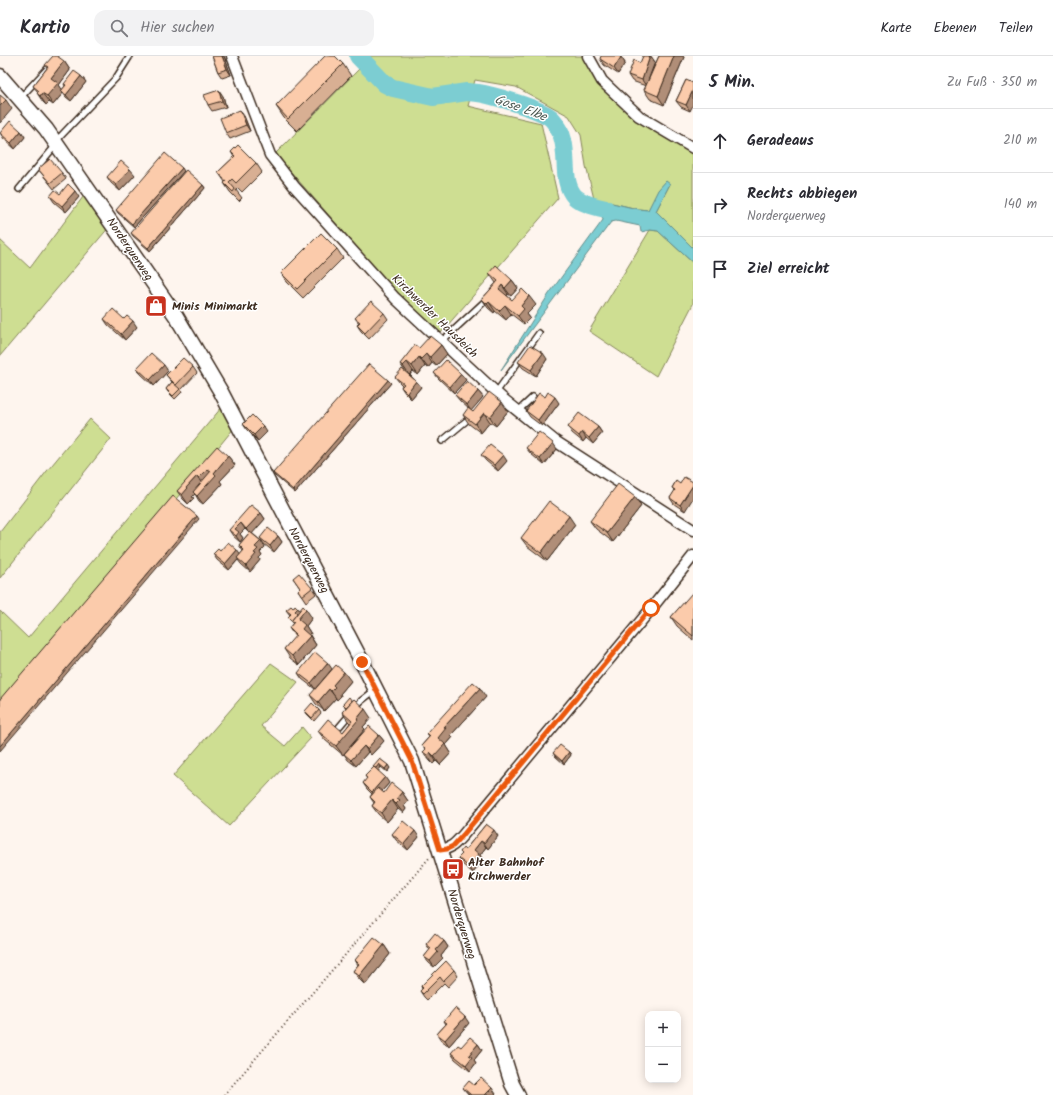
<!DOCTYPE html>
<html lang="de">
<head>
<meta charset="utf-8">
<style>
	:root { --surface:#fff; --page:#f2f2f3; --text:#2b2b33; --muted:#7c7c81; --line:#e1e1e2 }
	body { margin:0; font-family:Kalam,sans-serif; background:var(--page); color:var(--text) }
	.controls { position:absolute; right:12px; bottom:12px; display:grid; overflow:hidden; border-radius:8px; box-shadow:0 2px 10px #0003 }
	.controls button { width:36px; height:36px; display:grid; place-items:center; padding:0; border:0; border-bottom:1px solid var(--line); background:var(--surface); color:var(--text); font:20px sans-serif }
	.stop { position:absolute; width:12px; height:12px; margin:-9px; border:3px solid #ea580c; border-radius:50%; background:#fff }
	.stop.end { background:#ea580c; border-color:#fff; box-shadow:0 1px 4px #0008 }
	.list { margin:0; padding:0; list-style:none }
	h2 { display:flex; justify-content:space-between; align-items:center; height:52px; margin:0; padding:0 16px; font-size:17px }
	h2 small { font-size:13px; font-weight:400; color:var(--muted) }
	.list li { display:grid; grid-template-columns:26px 1fr auto; gap:12px; align-items:center; box-sizing:border-box; height:64px; padding:0 16px; border-top:1px solid var(--line) }
	.list b { display:block; font-size:15px; white-space:nowrap }
	.list p { margin:0; font-size:13px; white-space:nowrap; color:var(--muted) }
	.list em { font-size:13px; font-style:normal; color:var(--muted) }
	.icon { flex:none; width:22px; height:22px; fill:none; stroke:currentColor; stroke-width:2; stroke-linecap:round; stroke-linejoin:round }
	.map { position:relative; flex:none; width:693px; height:1039px; overflow:hidden }
	header { display:flex; align-items:center; gap:24px; box-sizing:border-box; height:56px; padding:0 20px; background:var(--surface); border-bottom:1px solid var(--line) }
	header strong { font-size:19px }
	nav { display:flex; gap:22px; margin-inline-start:auto; font-size:14px }
	.search { width:280px; height:36px; background:var(--page); display:flex; align-items:center; gap:10px; box-sizing:border-box; padding:0 14px; border-radius:12px; color:var(--muted); font-size:15px }
	main { display:flex }
	aside { flex:1; background:var(--surface) }
	.map>svg:first-child { display:block }
</style>
</head>
<body>
<header>
<strong>Kartio</strong>
<div class="search"><svg class="icon" aria-label="search" viewBox="0 0 24 24"><circle cx="10" cy="10" r="6"/><path d="M15 15l6 6"/></svg>Hier suchen</div>
<nav><a>Karte</a><a>Ebenen</a><a>Teilen</a></nav>
</header>
<main>
<div class="map">
<svg width="693" height="1039" viewBox="0 0 693 1039">
	<rect width="100%" height="100%" fill="#fef5ee"/>
	<filter id="ink" filterUnits="userSpaceOnUse"><feTurbulence type="fractalNoise" baseFrequency=".025" numOctaves="2"/><feDisplacementMap in="SourceGraphic" scale="8" xChannelSelector="R" yChannelSelector="G"/><feConvolveMatrix kernelMatrix="1 2 1 2 8 2 1 2 1" color-interpolation-filters="sRGB"/></filter>
	<g filter="url(#ink)">
		<g fill="#cede92" stroke="#848458">
			<path d="M369 0H585L599 27 693 97V192L656 155 670 128 648 154 638 153 594 143 586 110 581 79 569 60 516 31 475 24 468 50 541 67 558 142 440 278 399 239 275 98 359 13 370 2Z"/>
			<path d="M86 137 110 170 0 300V184L30 212Z"/>
			<path d="M650 174 658 175 693 207V248L656 320 589 275Z"/>
			<path d="M222 351 234 372 176 443 0 649V555L28 582Z"/>
			<path d="M90 363 111 383 0 522V476L47 415Z"/>
			<path d="M271 607 298 626 261 670 285 690 302 671 311 682 229 770 173 720Z"/>
		</g>
		<path fill="#7ccdd2" stroke="#628c8a" d="M666 125 670 128 656 155 693 192V207L658 175 650 174 641 176 640 170 616 165 611 166 501 314 549 238 603 164 602 160 583 146C605 141 626 153 648 154L658 134Z"/>
		<g fill="none" stroke-linecap="round" stroke-linejoin="round">
			<path stroke="#7ccdd2" stroke-width="18" d="M358 0 385 28 393 32 433 41 467 36 478 37C492 39 544 54 552 63 575 88 557 122 575 141 583 148 596 151 606 153"/>
			<g stroke="#3b2a1e" stroke-width="8">
				<g id="lane">
					<path d="M21 41 49 11"/>
					<path d="M56 85 116 22 130 0"/>
					<path d="M19 133 56 89"/>
					<path d="M442 285 485 245"/>
					<path d="M495 338 539 277"/>
					<path d="M518 355 533 341"/>
					<path d="M442 385 472 360"/>
					<path d="M339 671 361 645 375 634"/>
				</g>
			</g>
			<g stroke="#3b2a1e" stroke-width="13">
				<g id="street">
					<path d="M232 0 270 99 294 130 395 242 502 342 555 385 693 474"/>
					<path d="M588 0 602 25 639 60 693 92"/>
					<path d="M440 794C451 793 456 787 463 779L651 553 693 500"/>
				</g>
			</g>
			<g stroke="#3b2a1e" stroke-width="17">
				<path id="secondary" d="M0 20 46 73 176 260 221 336 362 606 412 705 512 1028 518 1039"/>
			</g>
			<path stroke="#3b2a1e" stroke-width="2" stroke-dasharray="1 3" stroke-linecap="butt" d="M224 1039 430 801"/>
			<use href="#lane" stroke="#fff" stroke-width="5"/>
			<use href="#street" stroke="#fff" stroke-width="10"/>
			<use href="#secondary" stroke="#fff" stroke-width="14"/>
		</g>
		<g fill="#d8af93" stroke="#3b2a1e">
			<path d="M212 0H224L231 19 222 22 218 16Z"/>
			<path d="M651 0 655 6 647 26 659 0H683L684 1 664 49 650 43 644 34 646 30 632 25 628 19 640 7Z"/>
			<path d="M621 1 625 7 618 18 604 9 600 3Z"/>
			<path d="M64 5 70 14 59 29 62 34 65 30 64 28 81 20 86 26 71 45 66 41 63 37 53 49 49 46 46 49 43 46 37 37 38 36 33 30 47 12 45 9Z"/>
			<path d="M343 8 351 20 297 75 284 62 276 50Z"/>
			<path d="M686 24 690 55 681 51 676 45Z"/>
			<path d="M223 40 226 51 212 55 208 49Z"/>
			<path d="M244 60 250 75 230 83 226 77Z"/>
			<path d="M21 75 25 81 15 93 4 83 0 77Z"/>
			<path d="M231 96 256 107 262 116 242 136 238 132 236 134 242 142 239 145 230 136 224 127 225 126 218 116 234 101Z"/>
			<path d="M38 113 62 117 66 123 54 133Z"/>
			<path d="M184 115 134 171 118 157 116 154Z"/>
			<path d="M135 119 120 135 111 127 107 121Z"/>
			<path d="M203 129 205 132 150 195 133 180 131 177Z"/>
			<path d="M60 138 79 141 66 156 54 146 50 140Z"/>
			<path d="M337 193 343 202 303 242 287 226 281 217Z"/>
			<path d="M489 217 512 224 518 232 511 240 508 238 507 240 512 244 536 249 527 258 530 262 524 268 511 258 506 264 495 255 494 257 488 252 482 243 496 227Z"/>
			<path d="M384 257 388 263 369 283 361 275 357 269 359 267 355 262Z"/>
			<path d="M104 263H124L137 271 125 284 108 269Z"/>
			<path d="M441 289 447 298 436 310 432 307 428 312 425 310 418 319 413 315 410 319 416 325 421 331 411 343 405 337 401 331 402 329 400 327 395 321 405 315 400 308 419 292Z"/>
			<path d="M547 303 536 320 523 312 518 306Z"/>
			<path d="M193 311 197 317 181 334 182 336 175 343 168 336 166 333 172 326 166 319Z"/>
			<path d="M137 312 168 315 154 330 141 318Z"/>
			<path d="M434 317 461 318 466 324 454 337 439 323Z"/>
			<path d="M391 327 295 437 275 420 273 417Z"/>
			<path d="M478 335 483 341 471 354 473 356 508 355 496 370 490 366 481 377 469 368 463 359 470 354 460 345 455 339Z"/>
			<path d="M545 341 559 347 542 370 530 361 526 355Z"/>
			<path d="M243 368 267 376 258 385 247 374Z"/>
			<path d="M568 371H598L602 377 593 388 586 382 583 386 572 377Z"/>
			<path d="M526 392 557 393 544 409 531 398Z"/>
			<path d="M481 399 507 405 498 415 486 405Z"/>
			<path d="M228 400 235 409 220 425 222 428 203 448 199 445 195 438 192 441 194 442 188 448 183 443 177 435Z"/>
			<path d="M676 425 685 455 674 448 670 442 675 435 672 432Z"/>
			<path d="M641 450 613 486 596 473 590 465Z"/>
			<path d="M261 457 265 463 252 477 261 485 265 491 260 496 262 499 259 502 260 504 250 516 241 508 238 504 229 514 217 504 213 498 220 495 240 499 243 495 239 489 249 477 245 473 240 478 243 482 240 486 233 480 229 474Z"/>
			<path d="M575 469 547 505 527 490 521 482Z"/>
			<path d="M278 480 282 486 274 496 264 488 260 482Z"/>
			<path d="M293 522 312 532 316 538 306 546 298 534 300 532Z"/>
			<path d="M693 538V584L677 570 671 561Z"/>
			<path d="M293 552 300 554 312 562 306 570 311 578 310 579 316 589 299 609 290 602 284 593 295 581 289 572 293 567 288 561 290 559 286 554Z"/>
			<path d="M332 613 315 633 302 623 298 617Z"/>
			<path d="M351 625 340 638 341 640 337 644 336 642 324 655 316 648 310 639Z"/>
			<path d="M486 641 451 679 453 681 446 689 451 697 440 709 436 705 433 708 430 705 423 696 426 694 422 689 429 681 427 677Z"/>
			<path d="M343 648 371 662 363 671 365 673 343 699 325 684 318 675 343 676 350 667 348 665 342 656 346 652Z"/>
			<path d="M319 654 321 657 314 665 307 658 305 655Z"/>
			<path d="M379 679 384 685 371 699 368 696 356 710 348 704 344 698Z"/>
			<path d="M569 696 571 699 564 708 555 700 553 697Z"/>
			<path d="M380 703 390 712 387 716 381 711 378 715 389 727 382 735 384 737 402 736 408 745 404 750 406 753 403 757 398 753 387 766 378 758 372 750 374 747 370 741 372 738 367 733 363 727 367 723 365 720 374 712Z"/>
			<path d="M486 768 498 780 488 793 486 791 480 799 483 804 473 817 462 808 458 802 462 798 460 796 465 794Z"/>
			<path d="M392 778 419 781 408 794 396 784Z"/>
			<path d="M444 885 448 891 441 900 443 902 434 911 429 907 424 901 430 894 426 888Z"/>
			<path d="M384 889 390 898 365 929 360 924 353 915 358 909 355 904Z"/>
			<path d="M454 914 458 920 448 931 444 927 427 944 424 941 420 935 422 933 421 930Z"/>
			<path d="M444 965 469 967 449 990 441 984 437 978 446 968Z"/>
			<path d="M478 988 482 994 474 1004 476 1007 470 1015 455 1003 451 997 461 991Z"/>
			<path d="M474 1029 496 1038 495 1039H469L463 1032Z"/>
		</g>
		<g fill="#b08e78" stroke="#3b2a1e">
			<path d="M222 0H224L231 19 227 13Z"/>
			<path d="M650 0 655 6 646 30 642 24Z"/>
			<path d="M674 0H683L684 1 664 49 658 40Z"/>
			<path d="M621 1 625 7 618 18 614 12Z"/>
			<path d="M64 5 70 14 59 29 64 36 61 35 63 37 53 49 47 40 51 22Z"/>
			<path d="M81 20 86 26 71 45 66 39Z"/>
			<path d="M219 34 223 40 226 51 222 45Z"/>
			<path d="M693 34V49L690 55 686 49Z"/>
			<path d="M42 37 49 46 46 49 40 40Z"/>
			<path d="M6 44 12 53 0 67V50Z"/>
			<path d="M240 54 244 60 250 75 246 69Z"/>
			<path d="M21 75 25 81 15 93 11 87Z"/>
			<path d="M182 112 184 115 134 171 132 168Z"/>
			<path d="M130 113 135 119 120 135 116 129Z"/>
			<path d="M203 129 205 132 150 195 148 192Z"/>
			<path d="M75 135 79 141 66 156 62 150Z"/>
			<path d="M512 224 518 232 511 240 505 232Z"/>
			<path d="M502 229 508 238 505 242 499 233Z"/>
			<path d="M529 240 536 249 527 258 530 262 524 268 518 260 521 250Z"/>
			<path d="M489 246 495 255 494 257 487 248Z"/>
			<path d="M505 249 511 258 506 264 499 255Z"/>
			<path d="M133 265 137 271 125 284 121 278Z"/>
			<path d="M441 289 447 298 436 310 430 301Z"/>
			<path d="M543 297 547 303 536 320 531 314Z"/>
			<path d="M426 298 432 307 428 312 421 303Z"/>
			<path d="M419 301 425 310 418 319 412 310Z"/>
			<path d="M407 306 413 315 409 319 403 310Z"/>
			<path d="M164 309 168 315 154 330 150 324Z"/>
			<path d="M461 318 466 324 454 337 450 331Z"/>
			<path d="M388 324 391 327 295 437 293 434Z"/>
			<path d="M416 325 421 331 411 343 407 337Z"/>
			<path d="M478 335 483 341 471 355 467 349Z"/>
			<path d="M555 341 559 347 542 370 538 364Z"/>
			<path d="M502 346 508 355 496 370 490 361Z"/>
			<path d="M484 357 490 366 481 377 475 368Z"/>
			<path d="M263 370 267 376 258 385 254 379Z"/>
			<path d="M598 371 602 377 593 388 589 382Z"/>
			<path d="M582 376 586 382 583 386 579 380Z"/>
			<path d="M553 387 557 393 544 409 540 403Z"/>
			<path d="M503 399 507 405 498 415 494 409Z"/>
			<path d="M228 400 235 409 220 425 222 428 203 448 197 440 205 430 199 422 208 413 214 421V417Z"/>
			<path d="M197 420 203 429 193 436 195 438 192 441 194 442 188 448 182 439 186 432Z"/>
			<path d="M693 429V442L685 455 680 449Z"/>
			<path d="M635 441 641 450 613 486 607 477Z"/>
			<path d="M261 457 265 463 251 479 246 473Z"/>
			<path d="M197 460 199 463 0 695V690Z"/>
			<path d="M569 460 575 469 547 505 541 497Z"/>
			<path d="M241 467 245 473 240 478 243 482 240 486 236 480 235 473Z"/>
			<path d="M278 480 282 486 274 496 270 490Z"/>
			<path d="M261 485 265 491 260 496 262 499 259 502 260 504 250 516 246 510 254 497 255 491Z"/>
			<path d="M237 494 241 500 229 514 225 508Z"/>
			<path d="M298 552 300 555 297 558 295 555Z"/>
			<path d="M306 553 312 562 306 570 311 578 308 582 293 565Z"/>
			<path d="M310 580 316 589 299 609 292 600Z"/>
			<path d="M328 607 332 613 315 633 311 627Z"/>
			<path d="M344 616 351 625 340 638 341 640 337 644 331 635 333 629Z"/>
			<path d="M480 632 486 641 451 679 453 681 446 689 451 697 440 709 434 700 438 682 444 671Z"/>
			<path d="M329 633 336 642 324 655 318 646Z"/>
			<path d="M365 653 371 662 363 671 365 673 343 699 336 690 357 663Z"/>
			<path d="M379 679 384 685 371 699 367 693Z"/>
			<path d="M364 690 368 696 356 710 351 704Z"/>
			<path d="M430 696 436 705 433 708 427 699Z"/>
			<path d="M569 696 571 699 564 708 562 705Z"/>
			<path d="M379 708 381 711 378 716 375 713Z"/>
			<path d="M388 709 390 712 387 716 385 713Z"/>
			<path d="M385 721 389 727 376 742 372 736Z"/>
			<path d="M402 736 408 745 404 750 406 753 403 757 396 748 397 742Z"/>
			<path d="M392 744 398 753 387 766 381 757Z"/>
			<path d="M494 774 498 780 488 793 484 787Z"/>
			<path d="M415 775 419 781 408 794 404 788Z"/>
			<path d="M481 785 486 791 480 799 483 804 473 817 469 811 474 794Z"/>
			<path d="M444 885 448 891 441 900 443 902 434 911 430 905 436 894Z"/>
			<path d="M384 889 390 898 365 929 359 920Z"/>
			<path d="M465 961 469 967 449 990 445 984Z"/>
			<path d="M478 988 482 994 474 1004 476 1007 470 1015 466 1009 469 999Z"/>
			<path d="M492 1032 496 1038 495 1039H485Z"/>
		</g>
		<g fill="#fbcbab" stroke="#3b2a1e">
			<path d="M53 0H57L64 5 51 22 58 27 47 40 42 37 40 40 37 37 39 35 33 30 48 11 45 9Z"/>
			<path d="M212 0H222L227 13 218 16Z"/>
			<path d="M325 0H335L343 8 288 63 276 50Z"/>
			<path d="M601 0H620L621 1 614 12 600 3Z"/>
			<path d="M643 0H650L642 24 628 19 634 4 640 7Z"/>
			<path d="M659 0H674L658 40 644 34Z"/>
			<path d="M74 15 81 20 66 39 61 35 66 29 64 28Z"/>
			<path d="M686 24 693 27V34L686 49 676 45Z"/>
			<path d="M219 34 222 45 208 49 204 39Z"/>
			<path d="M0 39 6 44 0 50Z"/>
			<path d="M240 54 246 69 226 77 220 62Z"/>
			<path d="M10 65 21 75 11 87 0 77Z"/>
			<path d="M238 89 256 107 236 127 232 123 229 126 235 133 233 136 224 127 226 125 218 116 235 100 231 96Z"/>
			<path d="M165 97 182 112 132 168 116 154Z"/>
			<path d="M50 103 62 117 50 127 38 113Z"/>
			<path d="M121 105 130 113 116 129 107 121Z"/>
			<path d="M186 114 203 129 148 192 131 177Z"/>
			<path d="M68 128 75 135 62 150 50 140 55 134 60 138Z"/>
			<path d="M321 177 337 193 297 233 281 217Z"/>
			<path d="M496 209 512 224 505 232 502 229 499 233 512 244 522 233 529 240 521 250 524 253 518 260 505 249 499 255 489 246 487 248 482 243 498 225 489 217Z"/>
			<path d="M371 245 384 257 365 277 357 269 360 266 355 262Z"/>
			<path d="M113 253 124 263 127 260 133 265 121 278 104 263Z"/>
			<path d="M430 280 441 289 430 301 426 298 421 303 419 301 412 310 407 306 403 310 400 308 415 289 419 292Z"/>
			<path d="M530 289 543 297 531 314 518 306Z"/>
			<path d="M151 297 164 309 150 324 137 312Z"/>
			<path d="M183 302 193 311 176 329 166 319Z"/>
			<path d="M446 304 461 318 450 331 434 317Z"/>
			<path d="M369 308 388 324 293 434 273 417Z"/>
			<path d="M402 313 416 325 407 337 401 331 404 328 395 321Z"/>
			<path d="M467 325 478 335 467 349 455 339Z"/>
			<path d="M172 326 180 333 173 340 166 333Z"/>
			<path d="M489 336 502 346 490 361 484 357 475 368 463 359 468 352 473 356Z"/>
			<path d="M548 336 555 341 538 364 526 355 539 337 545 341Z"/>
			<path d="M579 357 598 371 589 382 582 376 579 380 568 371Z"/>
			<path d="M252 359 263 370 254 379 243 368Z"/>
			<path d="M539 376 553 387 540 403 526 392Z"/>
			<path d="M490 389 503 399 494 409 481 399Z"/>
			<path d="M217 390 228 400 214 417 216 419 197 440 193 436 211 415 208 413 199 422 197 420 186 432 187 433 182 439 177 435Z"/>
			<path d="M684 421 693 426V429L680 449 670 442 675 434 672 432 676 425 680 428Z"/>
			<path d="M618 428 635 441 607 477 590 465Z"/>
			<path d="M173 440 197 460 0 690V643Z"/>
			<path d="M549 445 569 460 541 497 521 482Z"/>
			<path d="M251 449 261 457 246 473 241 467 235 473 239 476 236 480 229 474Z"/>
			<path d="M268 472 278 480 270 490 260 482Z"/>
			<path d="M250 476 261 485 255 491 258 493 254 497 256 498 246 510 237 502 244 494 239 489Z"/>
			<path d="M228 486 237 494 225 508 213 498 218 493 220 495Z"/>
			<path d="M299 517 312 532 302 540 298 534 300 532 293 522Z"/>
			<path d="M692 537 693 538V580L671 561Z"/>
			<path d="M295 549 298 552 295 555 297 557 292 564V565L288 561 291 558 286 554 291 550 293 552Z"/>
			<path d="M303 550 306 553 298 563 305 569 302 573 310 580 292 600 284 593 296 579 289 572 294 566 292 564Z"/>
			<path d="M315 596 328 607 311 627 298 617Z"/>
			<path d="M336 609 344 616 333 629 335 631 331 635 329 633 318 646 310 639Z"/>
			<path d="M473 626 480 632 444 671 446 672 438 682 445 688 434 700 430 696 427 699 423 696 426 693 422 689 430 680 427 677Z"/>
			<path d="M349 641 352 645 346 651 343 648Z"/>
			<path d="M354 643 365 653 357 663 358 664 336 690 318 675 328 663 343 676 352 665 342 656Z"/>
			<path d="M312 647 319 654 312 662 305 655Z"/>
			<path d="M369 670 379 679 367 693 364 690 351 704 344 698Z"/>
			<path d="M560 689 569 696 562 705 553 697Z"/>
			<path d="M380 703 388 709 385 713 379 708 376 712 373 711Z"/>
			<path d="M374 711 385 721 372 736 363 727 367 722 365 720Z"/>
			<path d="M391 727 402 736 397 742 400 744 396 748 392 744 381 757 372 750 375 746 370 741 378 732 384 737Z"/>
			<path d="M403 765 415 775 404 788 392 778Z"/>
			<path d="M486 768 494 774 484 787 481 785 474 794 479 798 469 811 458 802 462 798 460 796 463 792 465 794Z"/>
			<path d="M435 877 444 885 436 894 438 896 430 905 424 901 431 892 426 888Z"/>
			<path d="M374 881 384 889 359 920 353 915 359 908 355 904Z"/>
			<path d="M446 905 454 914 443 925 440 921 423 938 420 935 423 932 421 930Z"/>
			<path d="M455 952 465 961 445 984 437 978 447 967 444 965Z"/>
			<path d="M470 981 478 988 469 999 472 1001 466 1009 451 997 458 989 461 991Z"/>
			<path d="M481 1022 492 1032 485 1039H471L463 1032 469 1025 474 1029Z"/>
		</g>
	</g>
	<g fill="none" stroke-linecap="round" stroke-linejoin="round" filter="url(#ink)">
		<path stroke="#ea580c" stroke-width="5" d="M362 606 412 705 440 794 447 793 453 790 463 779 651 552"/>
	</g>
	<defs>
		<g id="shop-square" transform="scale(1.15)"><rect x="-9" y="-9" width="18" height="18" rx="4" fill="#c8321e" stroke="#fff"/><path d="M-5-2.5h2.3a2.7 3.5 0 0 1 5.4 0H5L5.5 6h-11ZM-1.5-2.5h3a1.5 2.3 0 0 0-3 0Z" fill="#fff"/></g>
		<g id="bus-square" transform="scale(1.15)"><rect x="-9" y="-9" width="18" height="18" rx="4" fill="#c8321e" stroke="#fff"/><path d="M-5-6H5V4H4V6H2V4H-2V6H-4V4H-5ZM-3.5-4V0h7V-4ZM-3.5 1.2v1.5H-2V1.2ZM2 1.2v1.5H3.5V1.2Z" fill="#fff"/></g>
	</defs>
	<g fill-rule="evenodd">
		<use href="#shop-square" x="156" y="250"/>
		<use href="#bus-square" x="453" y="813"/>
	</g>
	<g text-anchor="middle" stroke-width="3" stroke-linejoin="round" paint-order="stroke">
		<g font-size="12" fill="#3b2a1e" stroke="#fff">
			<text transform="translate(130 193) rotate(56)" y="4">Norderquerweg</text>
			<text transform="translate(435 260) rotate(44)" y="4">Kirchwerder Hausdeich</text>
			<text transform="translate(309 504) rotate(62)" y="4">Norderquerweg</text>
			<text transform="translate(462 868) rotate(73)" y="4">Norderquerweg</text>
		</g>
		<g font-size="12" font-weight="bold" fill="#3b2a1e" stroke="#fff" text-anchor="start">
			<text x="172" y="254">Minis Minimarkt</text>
			<text x="468" y="810">Alter Bahnhof<tspan x="468" dy="14">Kirchwerder</tspan></text>
		</g>
		<g font-size="13" font-style="italic" fill="#4e5b54" stroke="#fff">
			<text transform="translate(521 51) rotate(20)" y="5">Gose Elbe</text>
		</g>
	</g>
</svg>
<div class="controls">
<button>+</button>
<button>−</button>
</div>
<div class="stop" style="left:651px;top:552px"></div>
<div class="stop end" style="left:362px;top:606px"></div>
</div>
<aside>
<h2>5 Min.<small>Zu Fuß · 350 m</small></h2>
<ul class="list">
<li><svg class="icon" aria-label="ahead" viewBox="0 0 24 24"><path d="M12 20V5M6 11l6-6 6 6"/></svg><div><b>Geradeaus</b></div><em>210 m</em></li>
<li><svg class="icon" aria-label="right" viewBox="0 0 24 24"><path d="M7 20v-9h11M14 6l5 5-5 5"/></svg><div><b>Rechts abbiegen</b><p>Norderquerweg</p></div><em>140 m</em></li>
<li><svg class="icon" aria-label="arrive" viewBox="0 0 24 24"><path d="M6 21V4h12l-3 4 3 4H6"/></svg><div><b>Ziel erreicht</b></div></li>
</ul>
</aside>
</main>
</body>
</html>
